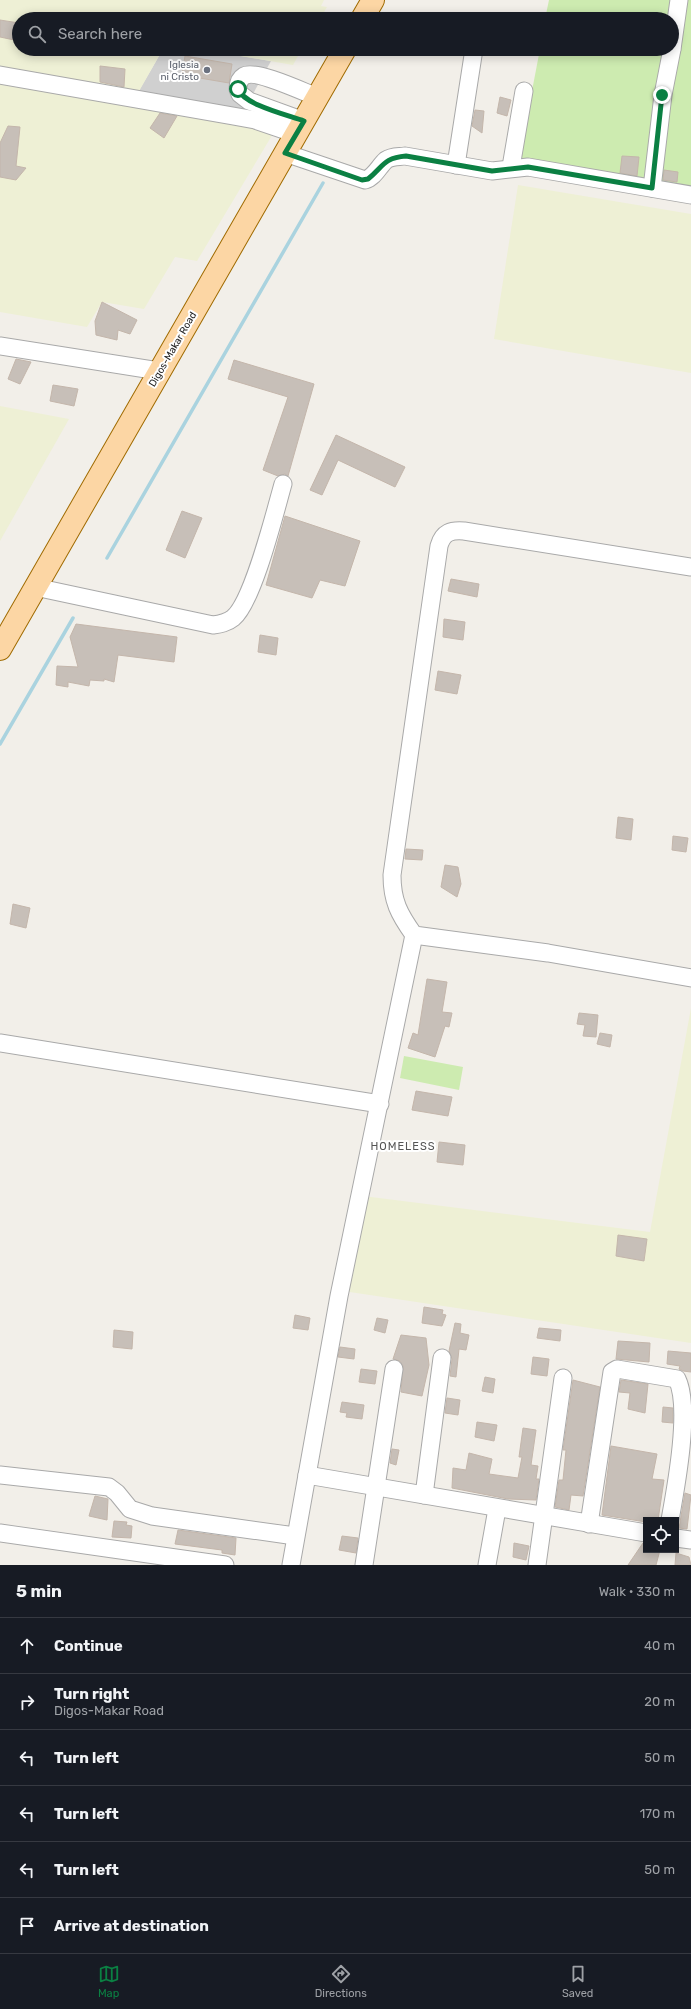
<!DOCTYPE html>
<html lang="en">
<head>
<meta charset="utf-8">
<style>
	:root { --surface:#171b24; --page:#20242c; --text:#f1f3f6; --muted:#9ea1a6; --line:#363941; --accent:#0b8043 }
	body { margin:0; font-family:Rubik,sans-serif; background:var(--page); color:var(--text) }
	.controls { position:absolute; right:12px; bottom:12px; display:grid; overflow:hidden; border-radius:0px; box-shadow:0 2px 10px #0003 }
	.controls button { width:36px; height:36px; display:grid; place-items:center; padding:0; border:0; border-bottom:1px solid var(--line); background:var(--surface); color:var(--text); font:20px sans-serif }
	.stop { position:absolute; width:12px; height:12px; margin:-9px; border:3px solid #0b8043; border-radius:50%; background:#fff }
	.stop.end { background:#0b8043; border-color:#fff; box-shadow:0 1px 4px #0008 }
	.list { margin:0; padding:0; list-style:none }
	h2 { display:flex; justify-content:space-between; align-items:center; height:52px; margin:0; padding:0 16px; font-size:17px }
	h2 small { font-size:13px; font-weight:400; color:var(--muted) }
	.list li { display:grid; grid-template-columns:26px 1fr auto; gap:12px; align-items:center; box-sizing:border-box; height:56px; padding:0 16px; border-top:1px solid var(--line) }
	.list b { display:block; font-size:15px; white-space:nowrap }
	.list p { margin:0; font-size:13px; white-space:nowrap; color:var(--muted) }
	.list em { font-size:13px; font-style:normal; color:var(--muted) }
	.icon { flex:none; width:22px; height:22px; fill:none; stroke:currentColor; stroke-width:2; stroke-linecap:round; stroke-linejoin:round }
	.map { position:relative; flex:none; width:691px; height:1565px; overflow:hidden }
	.search { position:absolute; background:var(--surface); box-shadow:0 2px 10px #0003; left:12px; right:12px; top:12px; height:44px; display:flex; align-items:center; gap:10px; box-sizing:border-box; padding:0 14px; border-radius:22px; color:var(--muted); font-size:15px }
	.sheet { height:388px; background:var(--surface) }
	nav { display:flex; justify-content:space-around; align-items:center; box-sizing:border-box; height:56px; border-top:1px solid var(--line); background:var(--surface); font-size:11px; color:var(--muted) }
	nav a { display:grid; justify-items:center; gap:2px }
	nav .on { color:var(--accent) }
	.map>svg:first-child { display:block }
</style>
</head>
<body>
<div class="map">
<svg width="691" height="1565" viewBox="0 0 691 1565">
	<rect width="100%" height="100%" fill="#f2efe9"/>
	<path fill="#d0d0d0" d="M163 49H199L271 61 242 114 137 94Z"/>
	<g fill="#eef0d5">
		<path d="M0 0H324L321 6 327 7 320 19H19V49H163L138 93 280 122 197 261 175 257 144 309 102 302 87 327 0 312Z"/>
		<path d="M199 49H302L293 65Z"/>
		<path d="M518 185 691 214V373L494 339Z"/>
		<path d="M0 406 69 419 0 541Z"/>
		<path d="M691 1008V1343L343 1291 363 1196 650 1232Z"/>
	</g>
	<g fill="#cdebb0">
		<path d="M549 0H691V196L517 169 540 49H672V19H545Z"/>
		<path d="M404 1056 463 1067 459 1090 400 1078Z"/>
	</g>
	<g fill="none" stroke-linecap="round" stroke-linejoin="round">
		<g stroke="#aad3df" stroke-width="3.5">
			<path d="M107 558 323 183"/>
			<path d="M0 744 73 618"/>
		</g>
	</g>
	<g fill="#c7bfb8" stroke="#c4b6ab">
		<path d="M0 20 19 23V41L0 37Z"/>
		<path d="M185 56 232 64 229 83 182 75Z"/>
		<path d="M100 66 125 69 124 87 100 82Z"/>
		<path d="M500 97 511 100 507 116 497 113Z"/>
		<path d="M475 110 484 111 482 133 472 126Z"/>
		<path d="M160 113 177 116 164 138 150 128Z"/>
		<path d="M8 126 20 127 16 166 26 168 16 180 0 177V143Z"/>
		<path d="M622 156 639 157 637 176 620 173Z"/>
		<path d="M664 170 678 172 677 182 663 180Z"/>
		<path d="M102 302 137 320 130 334 118 330 117 340 96 335 95 321Z"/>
		<path d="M16 359 31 362 20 384 8 379Z"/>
		<path d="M234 360 314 384 288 476 285 474 278 476 263 470 288 397 228 379Z"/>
		<path d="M53 385 78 389 74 406 50 401Z"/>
		<path d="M336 435 405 467 395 487 338 460 322 495 310 490Z"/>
		<path d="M182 511 202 518 185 558 166 550Z"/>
		<path d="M285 516 360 541 345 586 320 580 312 598 266 585Z"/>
		<path d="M451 579 479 584 477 597 448 591Z"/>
		<path d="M444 619 465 622 463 640 443 637Z"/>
		<path d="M76 624 177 637 174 662 118 655 114 682 104 679V681L90 680 89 686 68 682V687L56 685 57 666 78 667 70 637Z"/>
		<path d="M260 635 278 638 276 655 258 652Z"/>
		<path d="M438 671 461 675 457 694 435 690Z"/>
		<path d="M618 817 633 819 631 840 616 838Z"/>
		<path d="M673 836 688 838 686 852 672 850Z"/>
		<path d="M406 849 423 850 422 860 405 859Z"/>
		<path d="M445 865 458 867 461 884 457 897 441 887Z"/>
		<path d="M13 904 30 908 26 928 10 924Z"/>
		<path d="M427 979 447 982 442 1012 452 1013 449 1027 445 1026 435 1057 408 1048 413 1033 418 1035Z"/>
		<path d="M579 1013 598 1015 596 1037 583 1036 585 1025 577 1024Z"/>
		<path d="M600 1033 612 1035 610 1047 597 1044Z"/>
		<path d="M416 1091 452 1097 448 1116 412 1110Z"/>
		<path d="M439 1142 465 1145 463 1165 437 1162Z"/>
		<path d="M618 1235 647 1239 644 1261 616 1256Z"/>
		<path d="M424 1307 443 1310 442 1314 446 1315 442 1326 422 1323Z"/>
		<path d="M295 1315 310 1318 308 1330 293 1328Z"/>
		<path d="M377 1318 388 1320 385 1333 374 1330Z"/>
		<path d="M455 1323 461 1324 460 1333 469 1335 466 1350 459 1349 456 1377 450 1376 452 1359 449 1351Z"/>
		<path d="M539 1328 561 1330 560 1341 537 1338Z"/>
		<path d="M114 1330 133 1332 132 1349 113 1347Z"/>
		<path d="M401 1335 426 1338 429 1365 422 1396 401 1392 403 1366 400 1361 393 1359Z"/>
		<path d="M618 1341 650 1343 649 1362 616 1359Z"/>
		<path d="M340 1347 355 1349 354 1359 338 1357Z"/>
		<path d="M668 1351 691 1353V1372L683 1371 679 1369 680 1366 667 1364Z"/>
		<path d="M533 1357 549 1359 547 1376 531 1374Z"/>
		<path d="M361 1369 377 1371 375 1384 359 1382Z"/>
		<path d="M485 1377 495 1379 493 1393 482 1391Z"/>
		<path d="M573 1380 600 1387 583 1496 571 1495 569 1510 555 1507 559 1480H563L566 1450H563Z"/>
		<path d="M621 1380 648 1384 645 1413 628 1409 630 1393 619 1392Z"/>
		<path d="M447 1398 460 1400 458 1415 445 1413Z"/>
		<path d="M342 1402 364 1405 362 1419 346 1417 347 1413 340 1412Z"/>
		<path d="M663 1407 673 1408V1423L662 1422Z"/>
		<path d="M477 1422 497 1425 494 1441 475 1437Z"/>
		<path d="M523 1428 536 1430 531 1465 538 1466 536 1479H539L536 1500 508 1499 452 1488 453 1468 466 1470 469 1453 492 1459 489 1474 518 1478 522 1457H519Z"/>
		<path d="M611 1446 657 1454 652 1479 664 1480 658 1520H646V1522L602 1515Z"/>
		<path d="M392 1449 399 1450 396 1465 390 1463Z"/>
		<path d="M685 1493 691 1495 687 1529 679 1528Z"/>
		<path d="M95 1496 108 1499 107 1520 89 1516Z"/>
		<path d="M114 1521 127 1522 126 1525 132 1526 131 1538 112 1537Z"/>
		<path d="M178 1530 236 1538 235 1555 222 1553V1550L175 1544Z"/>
		<path d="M342 1536 358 1538 356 1553 339 1550Z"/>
		<path d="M514 1543 529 1546 526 1560 513 1557Z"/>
		<path d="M643 1543H646V1550H660L656 1565H628Z"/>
		<path d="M676 1553 689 1557 691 1565H675Z"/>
	</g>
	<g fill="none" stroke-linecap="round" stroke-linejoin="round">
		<g stroke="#a9a9a9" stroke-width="19">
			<g id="minor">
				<path d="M672 49 679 0"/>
				<path d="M0 75 233 116 255 120 296 134"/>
				<path d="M304 121 249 101 240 94 238 89C238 84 239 79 244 76 255 69 304 92 317 97"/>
				<path d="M285 153 365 180C375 177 379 166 386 160 392 156 399 157 405 156L492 171 528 167 691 195"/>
				<path d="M456 165 474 49"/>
				<path d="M511 167 524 91"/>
				<path d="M652 188 663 95 672 49"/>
				<path d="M0 346 159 371"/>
				<path d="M691 567 464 531C451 530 443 532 439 546L392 875C392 901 399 914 414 935L548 953 691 978"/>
				<path d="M35 587 213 625C220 624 227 623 233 618 253 602 275 512 283 484"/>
				<path d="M0 1043 380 1104"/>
				<path d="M0 1475 109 1487 117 1493 130 1509 152 1516 295 1536"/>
				<path d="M307 1475 646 1533"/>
				<path d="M424 1495 442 1358"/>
				<path d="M589 1524 612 1372 617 1369 677 1379C691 1407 676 1487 670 1520"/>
				<path d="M0 1533 225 1565"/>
				<path d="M676 1538 691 1540"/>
				<path d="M291 1565 339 1296 414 935"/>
				<path d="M364 1565 394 1369"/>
				<path d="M487 1565 497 1509"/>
				<path d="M537 1565 563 1378"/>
			</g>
		</g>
		<g stroke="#a06b00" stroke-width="24">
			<g id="major">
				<path d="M362 19 373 0"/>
				<path d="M0 649 345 49"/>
			</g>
		</g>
		<use href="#minor" stroke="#fff" stroke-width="17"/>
		<use href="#major" stroke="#fcd6a4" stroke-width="22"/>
	</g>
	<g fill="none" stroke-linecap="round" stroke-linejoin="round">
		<path stroke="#0b8043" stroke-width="5" d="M238 89C244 105 288 115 304 121L285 153 362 180 368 179C384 166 383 158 406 156L492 171 528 167 652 188 662 95"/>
	</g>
	<circle fill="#6b7280" stroke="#fff" stroke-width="1.5" cx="207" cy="70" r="4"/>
	<g text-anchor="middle" stroke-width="4" stroke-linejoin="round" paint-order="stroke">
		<g font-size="10" fill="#5b616d" stroke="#fff" text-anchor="end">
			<text x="199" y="68">Iglesia<tspan x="199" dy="12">ni Cristo</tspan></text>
		</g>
		<g font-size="10" fill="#222" stroke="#fff">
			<text transform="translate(172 349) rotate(-60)" y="4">Digos-Makar Road</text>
		</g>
		<g font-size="11" letter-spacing="1" fill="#555" stroke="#fff">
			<text x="403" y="1150">HOMELESS</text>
		</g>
	</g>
</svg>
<div class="controls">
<button><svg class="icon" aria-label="locate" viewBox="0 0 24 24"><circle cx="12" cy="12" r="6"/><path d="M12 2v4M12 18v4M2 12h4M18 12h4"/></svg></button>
</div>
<div class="stop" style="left:238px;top:89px"></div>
<div class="stop end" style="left:662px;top:95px"></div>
<div class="search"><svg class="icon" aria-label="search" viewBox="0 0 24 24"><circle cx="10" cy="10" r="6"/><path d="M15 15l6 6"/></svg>Search here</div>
</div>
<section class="sheet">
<h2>5 min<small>Walk · 330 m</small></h2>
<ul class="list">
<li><svg class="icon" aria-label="ahead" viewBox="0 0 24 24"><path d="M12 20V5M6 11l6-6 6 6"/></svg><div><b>Continue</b></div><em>40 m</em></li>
<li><svg class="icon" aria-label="right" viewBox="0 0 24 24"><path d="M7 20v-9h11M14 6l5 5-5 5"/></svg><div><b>Turn right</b><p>Digos-Makar Road</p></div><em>20 m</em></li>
<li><svg class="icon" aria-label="left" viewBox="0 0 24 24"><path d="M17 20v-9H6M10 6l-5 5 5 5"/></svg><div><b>Turn left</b></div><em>50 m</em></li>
<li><svg class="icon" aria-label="left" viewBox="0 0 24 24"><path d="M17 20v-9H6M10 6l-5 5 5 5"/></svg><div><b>Turn left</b></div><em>170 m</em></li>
<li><svg class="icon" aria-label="left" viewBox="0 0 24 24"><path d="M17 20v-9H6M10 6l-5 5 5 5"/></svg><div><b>Turn left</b></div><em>50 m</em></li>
<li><svg class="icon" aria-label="arrive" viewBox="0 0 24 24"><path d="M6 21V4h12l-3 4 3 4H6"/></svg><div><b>Arrive at destination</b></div></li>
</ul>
</section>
<nav>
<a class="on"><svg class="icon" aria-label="map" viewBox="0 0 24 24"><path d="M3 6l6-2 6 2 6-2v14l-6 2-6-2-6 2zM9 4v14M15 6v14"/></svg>Map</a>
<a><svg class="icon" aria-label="directions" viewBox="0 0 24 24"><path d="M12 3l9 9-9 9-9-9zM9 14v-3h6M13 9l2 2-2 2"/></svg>Directions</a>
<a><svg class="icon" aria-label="saved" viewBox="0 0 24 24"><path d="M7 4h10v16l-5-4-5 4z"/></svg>Saved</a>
</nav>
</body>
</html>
